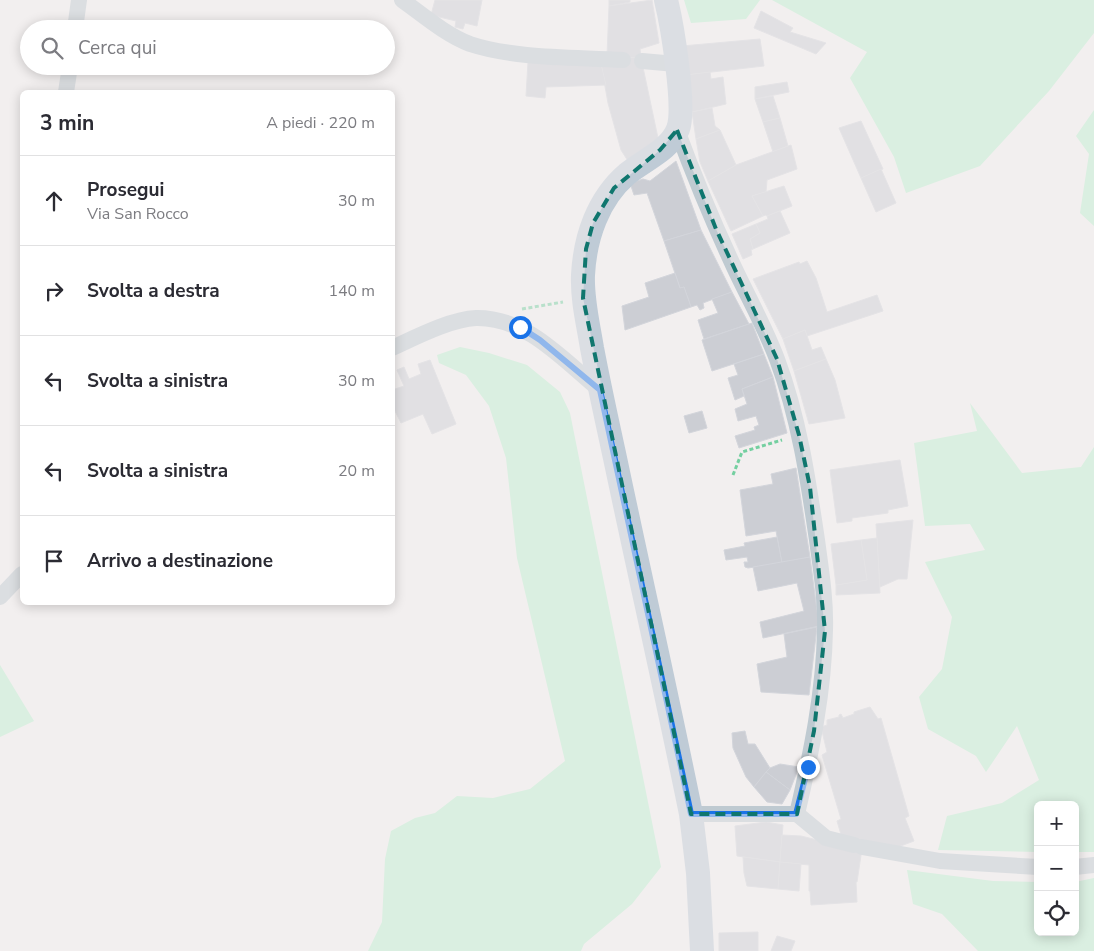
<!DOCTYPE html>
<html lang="it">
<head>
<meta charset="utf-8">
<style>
	:root { --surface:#fff; --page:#f2f2f3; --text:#2b2b33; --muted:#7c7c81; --line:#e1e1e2 }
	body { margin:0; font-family:"Nunito Sans",sans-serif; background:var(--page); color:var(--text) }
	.controls { position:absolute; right:15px; bottom:15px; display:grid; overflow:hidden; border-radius:8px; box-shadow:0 2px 12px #0003 }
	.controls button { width:45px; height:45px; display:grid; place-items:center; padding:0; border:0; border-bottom:1px solid var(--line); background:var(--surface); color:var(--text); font:25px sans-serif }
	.stop { position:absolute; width:15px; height:15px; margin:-11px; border:4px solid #1a73e8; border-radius:50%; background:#fff }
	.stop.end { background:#1a73e8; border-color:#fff; box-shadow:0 1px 5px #0008 }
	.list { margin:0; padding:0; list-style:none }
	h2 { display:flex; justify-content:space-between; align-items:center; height:65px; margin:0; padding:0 20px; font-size:21px }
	h2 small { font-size:16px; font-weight:400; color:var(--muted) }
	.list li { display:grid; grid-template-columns:32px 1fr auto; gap:15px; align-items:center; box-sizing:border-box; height:90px; padding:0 20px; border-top:1px solid var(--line) }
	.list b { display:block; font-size:19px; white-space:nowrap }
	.list p { margin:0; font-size:16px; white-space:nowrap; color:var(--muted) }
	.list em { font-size:16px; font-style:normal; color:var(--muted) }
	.icon { flex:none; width:28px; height:28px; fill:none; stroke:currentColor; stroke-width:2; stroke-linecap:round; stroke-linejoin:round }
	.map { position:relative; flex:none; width:1094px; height:951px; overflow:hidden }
	.search { position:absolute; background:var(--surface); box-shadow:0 2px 12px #0003; left:20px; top:20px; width:375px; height:55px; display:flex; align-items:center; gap:12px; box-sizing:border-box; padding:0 18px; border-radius:28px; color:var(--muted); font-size:19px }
	.panel { position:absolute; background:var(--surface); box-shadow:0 2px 12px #0003; left:20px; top:90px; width:375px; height:515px; border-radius:8px }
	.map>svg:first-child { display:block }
</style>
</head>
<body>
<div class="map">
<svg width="1094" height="951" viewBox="0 0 1094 951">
	<rect width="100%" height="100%" fill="#f2efef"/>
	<g fill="#bcf0d0">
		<path d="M684 0H760L746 19 691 23Z"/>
		<path d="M772 0H1094V33L1049 91 980 166 906 193 894 157 850 78 867 52Z"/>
		<path d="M1094 110V226L1080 213 1089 154 1076 136Z"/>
		<path d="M460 347 489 353 527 365 560 392 570 413 661 867 632 904 584 944 581 951H368L382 922 385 859 391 831 415 818 435 813 457 796 493 798 530 789 565 761 517 558 506 458 489 406 466 375 439 363 437 355Z"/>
		<path d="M970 403 1022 473 1081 467 1094 447V852H1075V805H1038V852L938 850 947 816 1002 803 1039 780 1017 726 986 772 976 756 928 729 919 697 942 669 952 617 925 562 985 550 970 524 925 526 914 443 977 431Z"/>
		<path d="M0 665 34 721 0 737Z"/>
		<path d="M907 870 993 881 1038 882V932H1075V882L1094 878V951H978L942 914 913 904Z"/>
	</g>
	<g fill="#ccced4" stroke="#d3d5db">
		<path d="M435 0H482L477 26 465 23 463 29 455 27 456 21 431 15Z"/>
		<path d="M609 0H630V2L609 6Z"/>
		<path d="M652 0 659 43 640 49 641 58 607 56 609 6Z"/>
		<path d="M761 11 793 28 790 32 826 43 816 54 754 28Z"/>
		<path d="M760 39 764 66 686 75 682 46Z"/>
		<path d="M622 57 641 58 658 138 628 161 621 150 608 103 601 64Z"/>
		<path d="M528 62 601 64 606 85 546 87 545 98 526 96Z"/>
		<path d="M710 72 711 79 723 77 726 104 692 112 686 75Z"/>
		<path d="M787 82 789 92 755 99V87Z"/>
		<path d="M773 96 780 118 763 122 755 99Z"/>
		<path d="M712 108 715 126 720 130 696 139 692 112Z"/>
		<path d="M780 118 788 146 773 152 763 122Z"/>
		<path d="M861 121 883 169 861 178 839 128Z"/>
		<path d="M720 130 736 165 708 181 700 162 696 139Z"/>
		<path d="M791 145 797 169 767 180 766 192 752 196 763 216 731 231 708 181 736 165Z"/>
		<path d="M676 161 701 230 664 241 647 193 634 195 631 186 634 182 643 179 650 181Z"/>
		<path d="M881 169 896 203 876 212 861 178Z"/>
		<path d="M784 186 792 206 767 216 766 215 763 216 752 196Z"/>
		<path d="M780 211 790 233 753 249 750 239 760 233 756 224 768 219 767 216Z"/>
		<path d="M756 224 760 233 750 239 753 249 751 250 752 255 743 259 732 234Z"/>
		<path d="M701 230 732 292 703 303 704 308 700 310 697 305 691 307 684 287 680 288 664 241Z"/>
		<path d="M807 261 816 278 827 312 877 295 883 311 807 336 805 330 783 339 753 279 799 262 800 264Z"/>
		<path d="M675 273 680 288 684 287 691 307 625 330 622 306 649 297 645 283Z"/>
		<path d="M732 292 749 324 704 339 698 320 718 313 712 299Z"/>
		<path d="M752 323 764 354 712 371 702 340Z"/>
		<path d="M805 330 812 350 821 347 826 359 794 371 783 339Z"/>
		<path d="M764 354 773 377 742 389 744 396 735 400 728 378 738 375 734 364Z"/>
		<path d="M826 359 835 380 845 418 809 424 794 371Z"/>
		<path d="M430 360 456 424 432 434 423 414 401 423 392 405V390L404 386 397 370 404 367 409 379 421 374 418 364Z"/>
		<path d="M773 377 787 433 739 448 735 436 755 430 754 427 759 425 756 416 738 421 735 409 747 404 742 389Z"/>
		<path d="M702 411 707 428 689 433 684 416Z"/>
		<path d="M900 460 908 506 888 510V513L852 518V521L837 523 830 470Z"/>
		<path d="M796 468 810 557 782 563 776 531 746 536 740 490 773 484 771 474Z"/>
		<path d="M913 520 907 579H898L880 587 876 524Z"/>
		<path d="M777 537 782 563 748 568 745 567 744 562H748L747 557 726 560 724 550 745 546 744 543Z"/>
		<path d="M877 538 880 593 836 595V585L867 580 861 540Z"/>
		<path d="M861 540 867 580 836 585 831 544Z"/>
		<path d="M810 557 819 626 763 638 760 622 804 611 797 583 758 591 753 567Z"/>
		<path d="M817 627 809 695 761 692 757 664 787 657 784 634Z"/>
		<path d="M870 707 878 719 881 718 909 816 905 818 914 841 898 847 842 838 837 821 841 819 822 755 827 752 821 727 827 725V720L839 717V715L841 714 843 718 854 714V712Z"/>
		<path d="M745 731 748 744H755L770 768 754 787 746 777 733 748 732 733Z"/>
		<path d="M780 764 799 767 790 790 766 772 770 768Z"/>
		<path d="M766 772 790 790 782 804 767 802 754 787Z"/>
		<path d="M766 822 783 825 780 862 737 856 735 826Z"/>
		<path d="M782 835 801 836 854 849 863 842 857 882H856L857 902 811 905 810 891H809V865L780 862Z"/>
		<path d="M743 857 780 862 778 889 747 886 744 873Z"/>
		<path d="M780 862 801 864 799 891 778 889Z"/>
		<path d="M758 932V951H719V933Z"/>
		<path d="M777 936 795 941 791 951H771Z"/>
	</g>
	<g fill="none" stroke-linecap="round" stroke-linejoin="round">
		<g stroke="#74cfa0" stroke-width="3" stroke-dasharray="4 2.5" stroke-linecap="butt">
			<path d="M522 309 563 302"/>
			<path d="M733 475 742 452 782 440"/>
		</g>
		<g stroke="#bfcad1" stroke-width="16">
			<path d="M402 0C423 15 446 35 470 44 515 59 576 57 623 60"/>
			<path d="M75 29 79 0"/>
			<path d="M642 61 676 64"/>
			<path d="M66 92 70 66"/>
			<path d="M677 130C694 176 713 222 734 267 748 297 765 327 777 359 799 418 808 479 817 540 821 570 826 600 825 630 824 692 811 754 797 814H691"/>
			<path d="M392 348C416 337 451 319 476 318 527 317 564 361 600 390"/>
			<path d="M0 597 22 574"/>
			<path d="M797 814 826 838 854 845"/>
			<path d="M862 847 940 861 1038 867"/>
			<path d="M1075 867 1094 865"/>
		</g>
		<path stroke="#bfcbd6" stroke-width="24" d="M666 0C672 24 686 108 678 129 670 150 644 160 627 174 598 199 585 237 583 275 582 300 588 323 592 348 599 385 607 421 615 458 640 577 667 695 691 814L698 873 702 951"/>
	</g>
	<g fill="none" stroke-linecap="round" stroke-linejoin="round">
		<path stroke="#1a73e8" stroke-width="6" d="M520 327 540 340 600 390 691 814H796L808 767"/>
	</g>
	<path d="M0 0H1094V951H0ZM677 130 716 229 777 359 799 435 810 487 825 631 814 731 797 814H691L583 298 586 249 593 223 614 188 660 150Z" fill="#f2efef" fill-opacity=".55" fill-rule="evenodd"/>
	<path fill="none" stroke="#0f766e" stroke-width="4" stroke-dasharray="10 6" stroke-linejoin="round" d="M677 130 716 229 777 359 799 435 810 487 825 631 814 731 797 814H691L583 298 586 249 593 223 614 188 660 150Z"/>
</svg>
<div class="controls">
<button>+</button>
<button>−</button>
<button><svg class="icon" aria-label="locate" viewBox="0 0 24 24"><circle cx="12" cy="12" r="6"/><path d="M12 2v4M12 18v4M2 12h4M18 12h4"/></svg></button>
</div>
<div class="stop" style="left:520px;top:327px"></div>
<div class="stop end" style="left:808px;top:767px"></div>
<div class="search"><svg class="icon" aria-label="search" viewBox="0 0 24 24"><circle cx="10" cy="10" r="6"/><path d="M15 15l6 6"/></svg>Cerca qui</div>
<section class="panel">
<h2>3 min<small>A piedi · 220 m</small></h2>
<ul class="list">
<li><svg class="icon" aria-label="ahead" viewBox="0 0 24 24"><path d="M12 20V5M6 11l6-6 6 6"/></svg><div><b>Prosegui</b><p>Via San Rocco</p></div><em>30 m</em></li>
<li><svg class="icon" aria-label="right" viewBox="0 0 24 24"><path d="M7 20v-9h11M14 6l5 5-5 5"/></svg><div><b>Svolta a destra</b></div><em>140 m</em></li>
<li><svg class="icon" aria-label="left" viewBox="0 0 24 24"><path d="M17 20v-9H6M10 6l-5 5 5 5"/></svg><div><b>Svolta a sinistra</b></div><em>30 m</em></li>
<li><svg class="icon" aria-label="left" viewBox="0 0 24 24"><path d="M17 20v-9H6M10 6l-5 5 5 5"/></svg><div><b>Svolta a sinistra</b></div><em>20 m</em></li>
<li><svg class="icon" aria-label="arrive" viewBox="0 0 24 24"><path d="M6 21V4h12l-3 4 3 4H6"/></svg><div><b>Arrivo a destinazione</b></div></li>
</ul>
</section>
</div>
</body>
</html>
